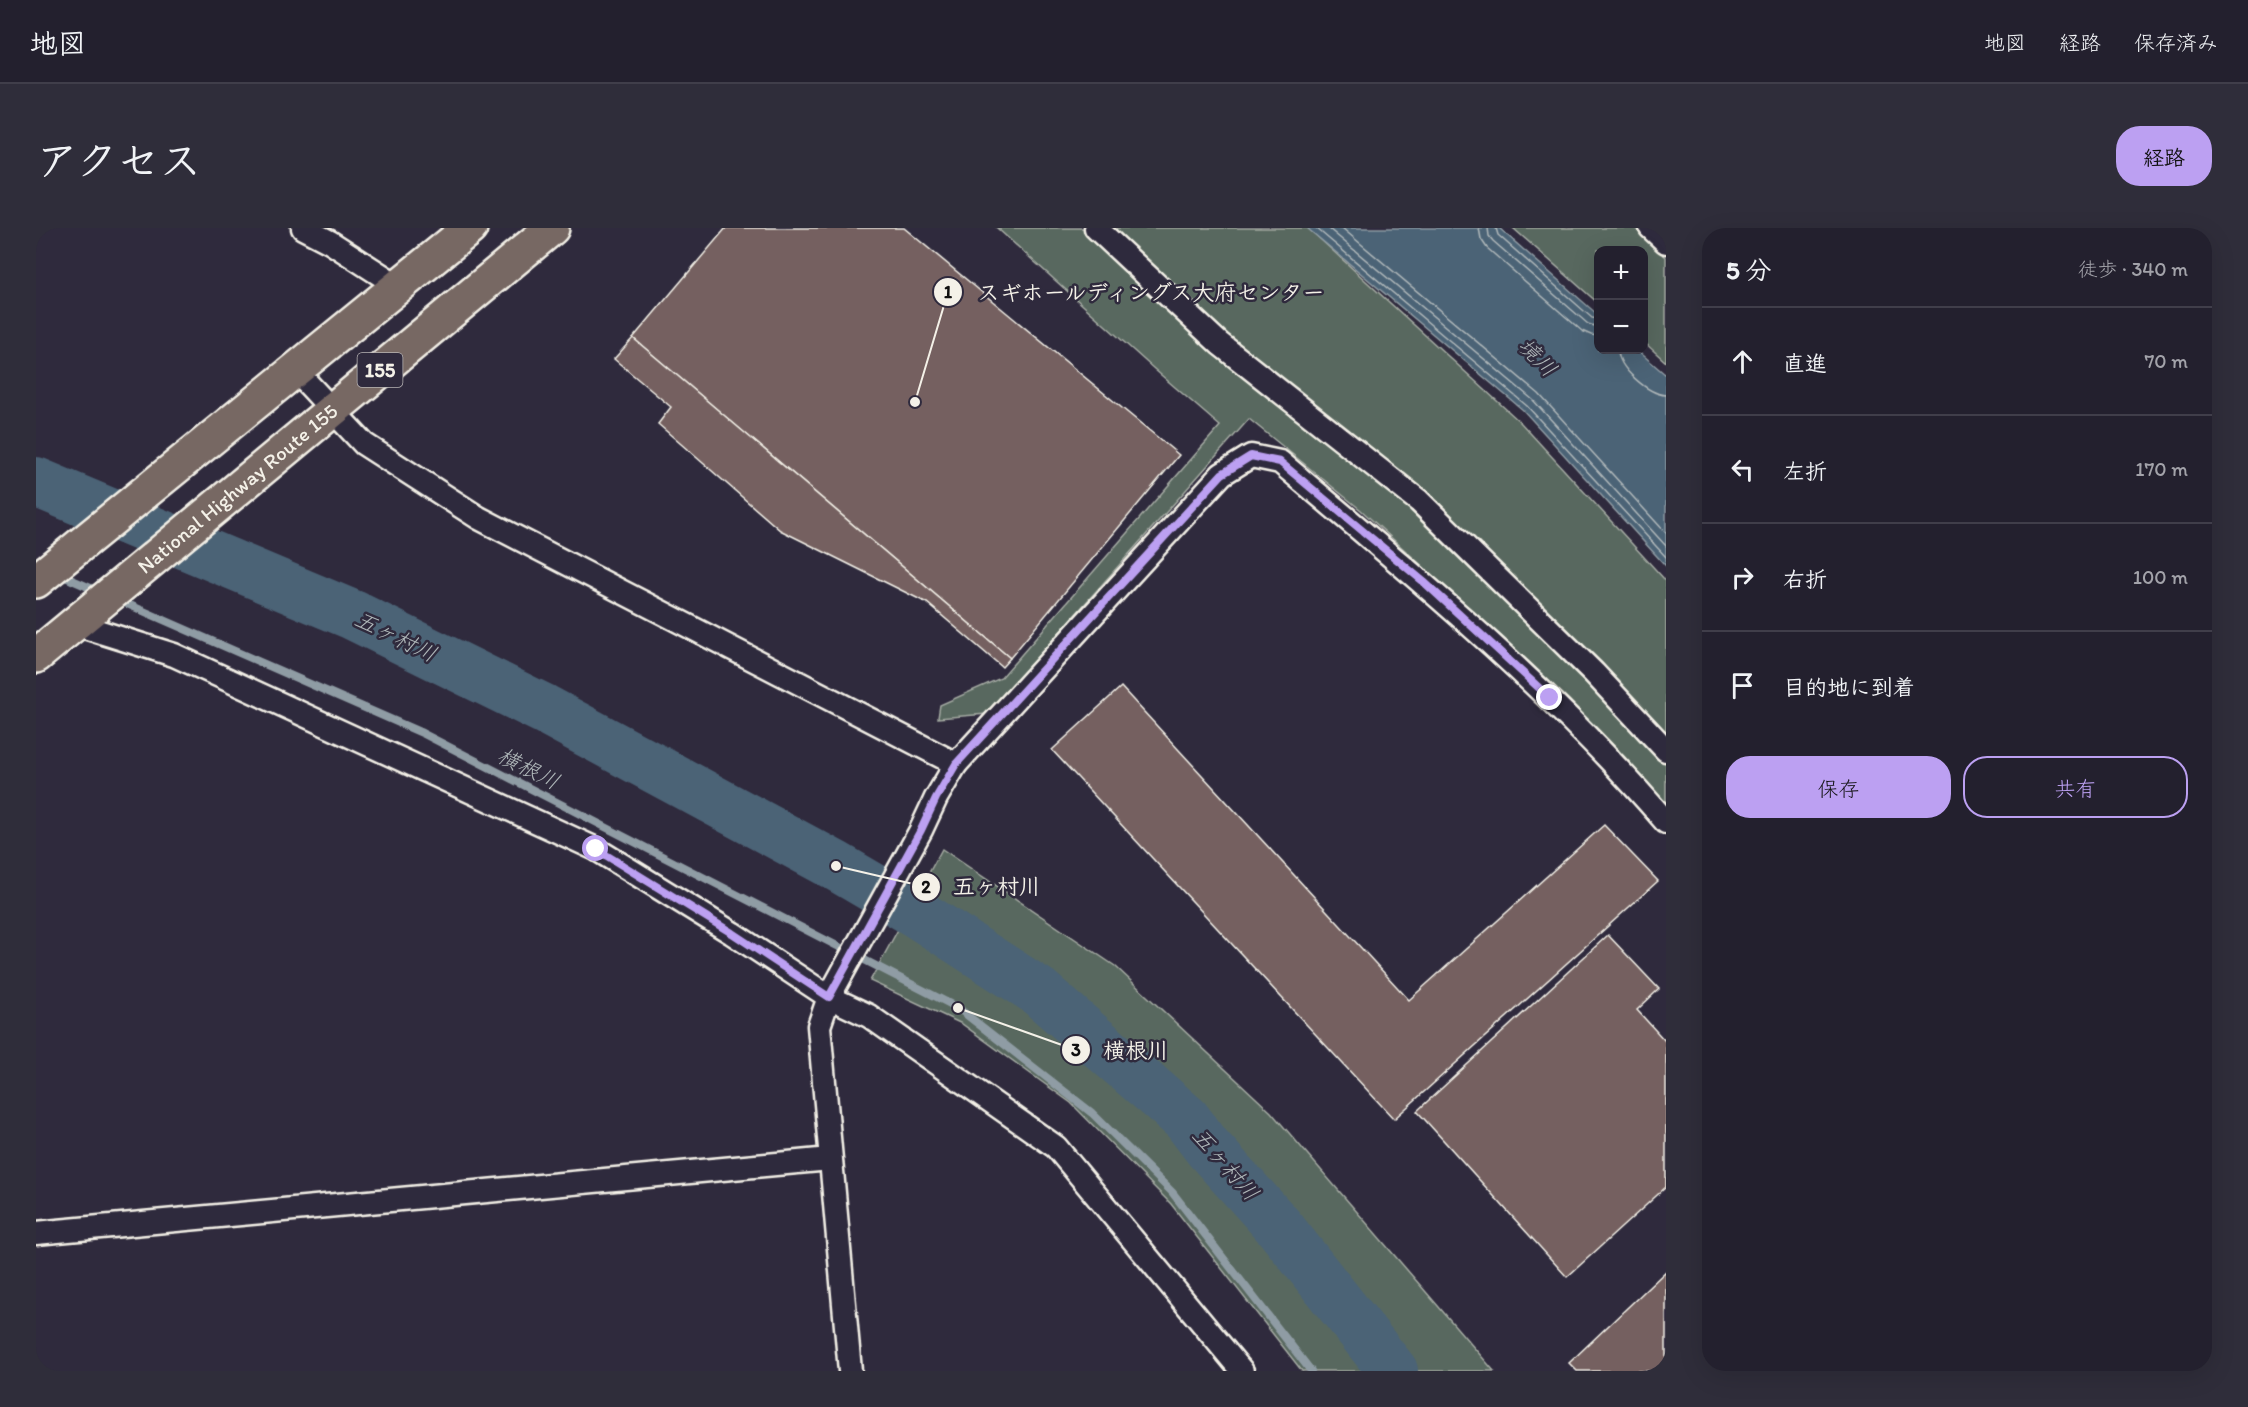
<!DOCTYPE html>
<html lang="ja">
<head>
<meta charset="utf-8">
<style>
	:root { --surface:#23202e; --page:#2f2d3a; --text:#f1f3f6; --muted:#a3a3aa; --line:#403e4a; --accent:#bca0f2 }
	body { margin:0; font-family:Itim,"Klee One",sans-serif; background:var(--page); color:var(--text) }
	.controls { position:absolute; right:18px; top:18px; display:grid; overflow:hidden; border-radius:12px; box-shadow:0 6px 24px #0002 }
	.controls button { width:54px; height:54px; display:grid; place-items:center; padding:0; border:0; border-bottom:2px solid var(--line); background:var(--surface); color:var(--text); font:30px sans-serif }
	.stop { position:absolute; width:18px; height:18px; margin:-14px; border:4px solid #bca0f2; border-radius:50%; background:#fff }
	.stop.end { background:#bca0f2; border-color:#fff; box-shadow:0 2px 6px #0008 }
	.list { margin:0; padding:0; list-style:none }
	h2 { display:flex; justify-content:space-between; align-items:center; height:78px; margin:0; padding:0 24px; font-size:26px }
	h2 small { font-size:20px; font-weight:400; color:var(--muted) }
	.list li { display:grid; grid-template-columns:39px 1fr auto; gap:18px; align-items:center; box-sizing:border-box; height:108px; padding:0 24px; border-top:2px solid var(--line) }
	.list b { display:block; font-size:22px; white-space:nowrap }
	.list em { font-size:20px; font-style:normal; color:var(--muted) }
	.actions { display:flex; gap:12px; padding:18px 24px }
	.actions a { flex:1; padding:14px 0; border:2px solid var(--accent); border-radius:24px; text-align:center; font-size:21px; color:var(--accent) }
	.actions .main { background:var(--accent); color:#111 }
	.icon { flex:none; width:33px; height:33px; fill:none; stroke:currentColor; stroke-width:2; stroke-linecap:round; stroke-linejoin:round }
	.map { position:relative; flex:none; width:1630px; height:1143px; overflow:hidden; border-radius:24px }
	header { display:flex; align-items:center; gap:36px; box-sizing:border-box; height:84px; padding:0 30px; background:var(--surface); border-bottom:2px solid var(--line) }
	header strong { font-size:28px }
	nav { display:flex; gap:33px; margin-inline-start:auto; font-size:21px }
	.intro { display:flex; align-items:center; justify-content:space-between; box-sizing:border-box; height:144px; padding:0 36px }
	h1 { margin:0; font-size:42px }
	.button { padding:15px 27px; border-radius:24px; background:var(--accent); color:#111; font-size:21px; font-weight:700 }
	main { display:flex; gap:36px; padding:0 36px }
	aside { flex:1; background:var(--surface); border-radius:24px; box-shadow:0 6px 24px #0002 }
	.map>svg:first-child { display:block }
</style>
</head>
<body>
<header>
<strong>地図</strong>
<nav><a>地図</a><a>経路</a><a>保存済み</a></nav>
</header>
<div class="intro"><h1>アクセス</h1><a class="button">経路</a></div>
<main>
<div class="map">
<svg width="1630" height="1143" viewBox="0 0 1630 1143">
	<rect width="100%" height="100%" fill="#2f2a3d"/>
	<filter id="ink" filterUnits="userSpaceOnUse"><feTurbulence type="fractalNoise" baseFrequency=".0167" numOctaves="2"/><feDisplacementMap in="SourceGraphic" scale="12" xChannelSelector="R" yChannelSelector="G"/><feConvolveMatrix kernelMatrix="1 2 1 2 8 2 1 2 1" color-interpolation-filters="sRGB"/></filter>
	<g filter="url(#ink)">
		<g fill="#58685f" stroke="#a6aca4" stroke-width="1.5">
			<path d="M961 0H1049L1177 118 1379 279 1630 532V576L1533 472 1325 282 1213 191 951 486 902 490 904 477 965 450 1184 198 1118 141Z"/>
			<path d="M1072 0H1272L1484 194 1630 353V513Z"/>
			<path d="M1477 0H1599L1630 29V134L1608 114V22H1562V75Z"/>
			<path d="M906 621 1079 738 1235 884 1458 1143H1266L1135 976 1035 875 926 796 834 753Z"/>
		</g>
		<path fill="#4b6376" stroke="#8f9ca4" stroke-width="1.5" d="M1271 0H1463L1562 87V122H1601L1630 147V338L1487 182Z"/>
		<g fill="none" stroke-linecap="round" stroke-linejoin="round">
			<g stroke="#b0b8ba" stroke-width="1.5">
				<path d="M1280 0 1491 178 1630 329"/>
				<path d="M1292 0 1497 172 1630 318"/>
				<path d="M1306 0 1503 166 1630 305"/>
				<path d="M1443 0 1445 11 1451 20 1546 103 1555 107 1562 108"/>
				<path d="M1452 0 1453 8 1457 13 1552 96 1562 99"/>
				<path d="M1460 0 1462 7 1556 90 1562 91"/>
				<path d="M1582 122C1582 140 1612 166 1630 167"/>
			</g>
			<g stroke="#8f9ca4" stroke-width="8">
				<path d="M20 345 66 365"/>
				<path d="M80 371 386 505 922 780 1056 885 1136 964 1275 1143"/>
			</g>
			<path stroke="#4b6376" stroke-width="50" d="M0 254 317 387 508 481 800 638 882 686 1002 763 1150 891 1172 920 1244 1000 1357 1143"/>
		</g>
		<g fill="#756161" stroke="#f4f1e8" stroke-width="1.5">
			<path d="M690 0H868L1143 227 974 430 597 110Z"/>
			<path d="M597 110 974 430 966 439 891 375 744 302 622 196 635 179 578 131Z"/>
			<path d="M1085 459 1373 772 1568 597 1622 653 1358 891 1016 522Z"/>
			<path d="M1572 707 1623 761 1601 782 1630 814V959L1531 1049 1381 883Z"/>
			<path d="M1630 1043V1143H1541L1533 1135Z"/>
		</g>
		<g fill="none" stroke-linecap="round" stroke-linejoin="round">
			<g stroke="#f4f1e8" stroke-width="27">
				<g id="minor">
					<path d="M267 0 294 14 362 58"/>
					<path d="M1060 0 1184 116 1383 273 1558 445 1630 522"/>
					<path d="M1615 0 1630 14"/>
					<path d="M259 142 328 216 443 290 920 536 1186 246 1215 228 1244 234C1378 347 1515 460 1630 594"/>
					<path d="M39 396 138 427 560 621 696 705 793 769 833 788 1020 919 1206 1143"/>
					<path d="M0 1005 794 931"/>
					<path d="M814 1143 783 798 793 769 885 602 900 570 920 536"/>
				</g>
			</g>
			<g stroke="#f4f1e8" stroke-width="38">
				<g id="trunk">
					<path d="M0 353 434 0"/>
					<path id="s1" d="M0 428 516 0"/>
				</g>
			</g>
			<use href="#minor" stroke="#2f2a3d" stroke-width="22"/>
			<use href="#trunk" stroke="#776864" stroke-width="33"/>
		</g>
	</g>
	<g fill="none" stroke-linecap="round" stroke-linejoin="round" filter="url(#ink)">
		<path stroke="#bca0f2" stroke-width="8" d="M560 621 696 705 793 769 885 602 900 570 920 536 1186 246 1215 228 1244 234 1388 354 1514 470"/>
	</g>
	<g text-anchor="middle" stroke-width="5" stroke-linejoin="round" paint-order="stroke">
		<rect fill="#2f2a3d" stroke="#b9b5b5" stroke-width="1.5" x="321.5" y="125" width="45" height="34" rx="4.5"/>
		<g font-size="20" font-weight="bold" fill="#f4f1e8">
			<text x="344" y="149">155</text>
		</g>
		<g font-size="21" fill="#f4f1e8" stroke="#2f2a3d">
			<text dy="7" stroke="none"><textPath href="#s1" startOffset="262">National Highway Route 155</textPath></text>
		</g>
		<g font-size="22" font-style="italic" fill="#b0b8ba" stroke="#2f2a3d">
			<text transform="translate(1502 129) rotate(45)" y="8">境川</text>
			<text transform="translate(360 408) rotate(26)" y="8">五ヶ村川</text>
			<text transform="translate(493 540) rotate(27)" y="8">横根川</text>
			<text transform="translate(1190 936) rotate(49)" y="8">五ヶ村川</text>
		</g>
	</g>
	<path fill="none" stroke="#f4f1e8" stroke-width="2" d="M879 174L912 64M800 638L890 659M922 780L1040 822"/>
	<g fill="#f4f1e8" stroke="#2f2a3d" stroke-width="2">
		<circle cx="879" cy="174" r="6"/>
		<circle cx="800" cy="638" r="6"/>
		<circle cx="922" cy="780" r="6"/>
		<circle cx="912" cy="64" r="15"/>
		<circle cx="890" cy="659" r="15"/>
		<circle cx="1040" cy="822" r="15"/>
	</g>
	<g font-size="18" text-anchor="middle" font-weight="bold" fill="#111">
		<text x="912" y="70">1</text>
		<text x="890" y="665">2</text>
		<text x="1040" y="828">3</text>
	</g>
	<g font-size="22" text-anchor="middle" font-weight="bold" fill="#f4f1e8" stroke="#2f2a3d" stroke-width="5" stroke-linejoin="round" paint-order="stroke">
		<text x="1115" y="72">スギホールディングス大府センター</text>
		<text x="961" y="666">五ヶ村川</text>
		<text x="1100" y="830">横根川</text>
	</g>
</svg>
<div class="controls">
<button>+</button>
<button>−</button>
</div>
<div class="stop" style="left:560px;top:621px"></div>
<div class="stop end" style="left:1514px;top:470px"></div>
</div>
<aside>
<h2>5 分<small>徒歩 · 340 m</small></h2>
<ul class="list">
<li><svg class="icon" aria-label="ahead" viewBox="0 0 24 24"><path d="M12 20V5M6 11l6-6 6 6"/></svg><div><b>直進</b></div><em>70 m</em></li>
<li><svg class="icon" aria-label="left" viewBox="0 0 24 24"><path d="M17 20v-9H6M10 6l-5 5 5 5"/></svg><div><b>左折</b></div><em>170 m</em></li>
<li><svg class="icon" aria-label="right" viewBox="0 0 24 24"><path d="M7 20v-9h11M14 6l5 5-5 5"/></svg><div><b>右折</b></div><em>100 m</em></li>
<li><svg class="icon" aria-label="arrive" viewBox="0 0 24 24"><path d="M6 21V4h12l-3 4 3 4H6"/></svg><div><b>目的地に到着</b></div></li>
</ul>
<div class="actions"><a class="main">保存</a><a>共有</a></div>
</aside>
</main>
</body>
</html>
